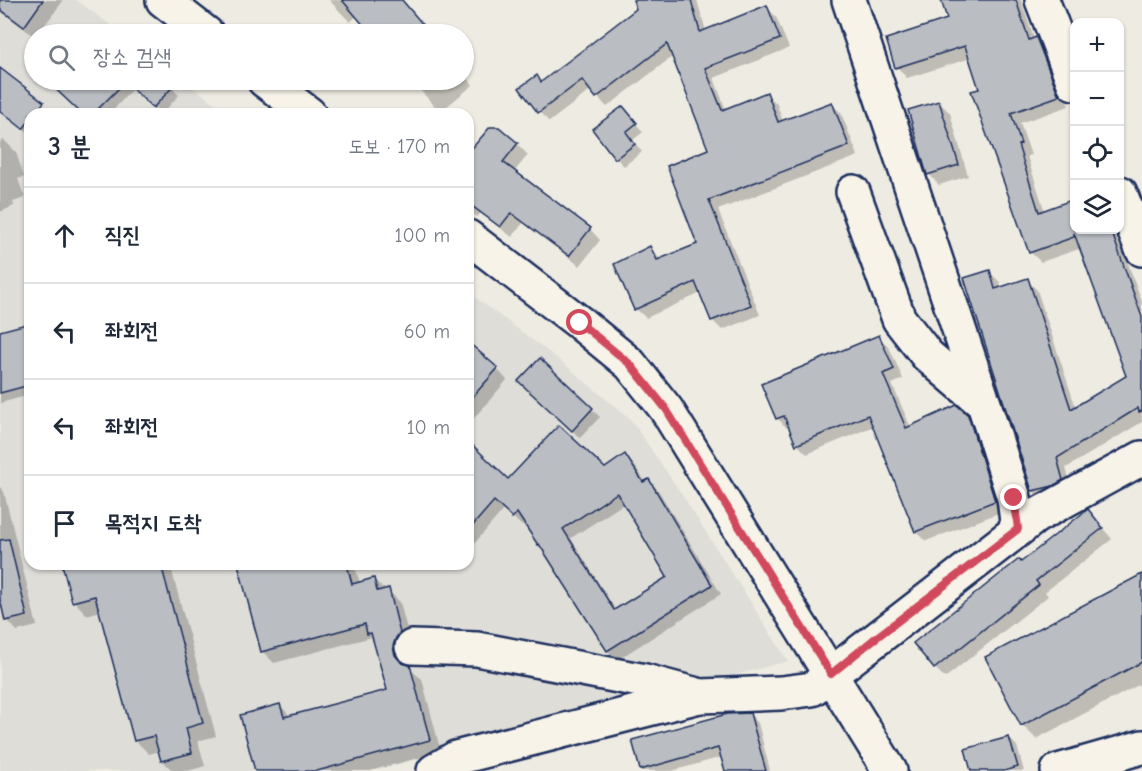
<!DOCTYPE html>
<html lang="ko">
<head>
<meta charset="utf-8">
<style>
	:root { --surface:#fff; --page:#f2f2f3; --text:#1f2937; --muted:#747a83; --line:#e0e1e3 }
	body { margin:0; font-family:"Comic Neue","Poor Story",sans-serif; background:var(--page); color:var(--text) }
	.controls { position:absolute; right:18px; top:18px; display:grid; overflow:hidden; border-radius:12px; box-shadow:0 2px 4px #0004 }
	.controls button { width:54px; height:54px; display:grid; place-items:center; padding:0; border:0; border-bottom:2px solid var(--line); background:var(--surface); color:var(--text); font:30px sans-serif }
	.stop { position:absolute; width:18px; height:18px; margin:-14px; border:4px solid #d1495b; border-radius:50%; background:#fff }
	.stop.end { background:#d1495b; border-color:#fff; box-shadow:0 2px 6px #0008 }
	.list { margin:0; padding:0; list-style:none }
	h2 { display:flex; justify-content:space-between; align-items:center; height:78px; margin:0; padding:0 24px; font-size:26px }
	h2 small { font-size:20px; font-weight:400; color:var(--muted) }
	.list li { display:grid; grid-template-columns:39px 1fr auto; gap:18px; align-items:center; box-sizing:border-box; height:96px; padding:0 24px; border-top:2px solid var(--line) }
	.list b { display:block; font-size:22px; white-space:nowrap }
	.list em { font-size:20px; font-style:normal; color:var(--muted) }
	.icon { flex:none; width:33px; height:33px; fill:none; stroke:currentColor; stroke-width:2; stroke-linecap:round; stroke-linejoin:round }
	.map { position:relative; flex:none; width:1142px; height:771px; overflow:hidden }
	.search { position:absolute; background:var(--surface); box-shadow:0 2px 4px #0004; left:24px; top:24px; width:450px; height:66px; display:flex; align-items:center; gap:15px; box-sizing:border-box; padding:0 21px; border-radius:33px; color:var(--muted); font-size:22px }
	.panel { position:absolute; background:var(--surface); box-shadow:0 2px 4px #0004; left:24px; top:108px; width:450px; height:462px; border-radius:18px }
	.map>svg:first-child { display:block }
</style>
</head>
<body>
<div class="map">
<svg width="1142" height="771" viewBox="0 0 1142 771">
	<rect width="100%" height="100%" fill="#eeebe2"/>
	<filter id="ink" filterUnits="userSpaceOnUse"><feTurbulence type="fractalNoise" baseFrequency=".0167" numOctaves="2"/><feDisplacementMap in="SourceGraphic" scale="12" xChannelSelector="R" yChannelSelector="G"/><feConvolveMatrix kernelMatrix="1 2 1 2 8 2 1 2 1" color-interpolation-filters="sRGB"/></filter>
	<g filter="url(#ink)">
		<path fill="#deddd8" d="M0 0H76L123 34H34V80H183L229 114H30V564H468V292L558 359 631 420 681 493 788 661 371 771H0Z"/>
		<g fill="#0003" fill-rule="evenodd">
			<path d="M0 0H62L63 1 38 34 34 36 0 11Z"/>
			<path d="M329 0H402L431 34H373L357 16 350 22Z"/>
			<path d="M635 0H697L706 31 767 7 776 17 789 48 714 78 726 110 767 94 777 104 783 122 831 103 841 113 858 156 718 210 760 315 722 330 712 320 701 293 646 318 636 309 650 248 661 260 699 245 710 150 673 56 607 107 591 90 549 122 521 88 536 77 542 83 638 10Z"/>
			<path d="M942 0H1021L1034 39 1046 49 1069 106 1020 123 1031 155 1027 156 1045 212 1074 201V230H1116L1142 302V422L1066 468 1072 490 1043 501 1033 491 989 272 1000 282 1001 288 1027 280 1037 290 1076 408 1128 376 1082 248 1041 262 1030 252 971 58 907 78 897 67 949 20Z"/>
			<path d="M0 70 50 111 48 114H30V134L0 108Z"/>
			<path d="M464 73 473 85 440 112 411 80H464Z"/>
			<path d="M63 80H90L93 83 96 80H163L179 95 162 114 133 88 110 114H84L56 87Z"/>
			<path d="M939 102 950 113 968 176 939 185 929 174 910 111Z"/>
			<path d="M623 108 643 132 633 140 642 152 624 166 616 158Z"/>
			<path d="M4 140 16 152 24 177 18 179 25 198 13 202 14 206 0 212V142Z"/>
			<path d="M517 144 528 155 514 172 590 229 600 240 580 266 523 223 512 237 481 213 477 217 468 210V155Z"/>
			<path d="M30 325V395L0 403V333Z"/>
			<path d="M879 337 889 347 903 379 892 384 911 428 967 416 977 426 1004 511 926 541 916 531 874 426 807 454 797 444 790 427 787 428 777 418Z"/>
			<path d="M468 352 497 369 507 380 468 425Z"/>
			<path d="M540 360 600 417 580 438 520 381Z"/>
			<path d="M468 443 508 481 605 470 625 456 635 466 646 483 649 481 658 490 721 594 617 660 608 651 525 523 522 526 504 509 468 551ZM625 503 669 578 616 611 571 538Z"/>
			<path d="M0 487 4 492 37 626 17 631 7 620 0 593Z"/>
			<path d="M1088 511 1112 539 1045 592 1048 596 945 678 935 668 1021 564Z"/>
			<path d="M64 564H170L216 736 198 741 205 766 188 771H173L162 760 160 751 149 754 135 740 100 611 87 615 74 601Z"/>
			<path d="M239 564H354L360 583 374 579 385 591 388 590 400 602 411 645 405 659 406 666 422 679 441 752 370 771H256L280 705 291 717 389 691 374 640 372 637 274 663 262 651Z"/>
			<path d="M1142 575V683L1036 739 1022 725Z"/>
			<path d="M750 714 758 723 770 771H726L722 757 672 771H643L641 769Z"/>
			<path d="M1009 738 1017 746 1024 771H973Z"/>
		</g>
		<g fill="#babdc2" stroke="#1b2f5e" stroke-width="1.5" fill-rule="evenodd">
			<path d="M0 0H43L24 27 0 9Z"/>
			<path d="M342 0H402L431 34H371Z"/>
			<path d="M633 0H691L700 32 767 5 780 39 705 68 722 110 767 92 778 122 832 102 849 146 709 200 751 305 711 321 695 282 634 310 614 264 650 246 657 260 697 244 667 166 708 149 667 44 596 98 582 80 538 113 519 88 537 75 541 82 636 9Z"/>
			<path d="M941 0H1016L1029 40 1036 37 1059 96 1011 113 1021 144 1018 145 1039 212 1074 199V230H1111L1142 317V411L1139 412 1138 408 1057 458 1063 480 1053 486 1032 491 964 278 990 270 995 289 1028 278 1071 409 1126 376 1074 233V237L1029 253 971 91 979 89 965 46 895 68 886 39 947 19Z"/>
			<path d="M0 68 44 102 35 114H30V120L23 129 0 111Z"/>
			<path d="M46 80H179L153 108 125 82 93 114H82Z"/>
			<path d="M939 101 959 165 927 175 908 110Z"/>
			<path d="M623 106 637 123 626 132 635 144 615 159 592 129Z"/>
			<path d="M490 127H499L518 143 503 162 591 228 569 256 511 213 500 227 468 203V153Z"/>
			<path d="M30 323V385L0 393V331Z"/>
			<path d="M879 335 894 369 883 374 906 428 957 405 968 415 995 501 915 532 868 415 796 445 784 416 776 419 761 384Z"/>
			<path d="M468 342 498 368 468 402Z"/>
			<path d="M540 358 593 408 572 431 518 381Z"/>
			<path d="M559 425 605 468 625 454 643 482 649 479 712 585 607 651 539 544 538 545 517 513 512 518 494 501 468 531V441L508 479ZM617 493 667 577 614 610 563 529Z"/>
			<path d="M1088 509 1103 528 1036 581 1039 585 934 669 913 643 1019 559 1021 562Z"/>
			<path d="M9 539 27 616 5 621 0 599V540Z"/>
			<path d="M62 564H161L203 723 186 728 192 753 161 761 154 736 134 741 95 596 72 602Z"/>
			<path d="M238 564H347L352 584 374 578 377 591 389 588 400 633 396 638 393 646 395 655 402 663 410 665 430 740 317 771H255L240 715 280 704 284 717 387 690 371 633 367 634 365 624 261 652Z"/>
			<path d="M1142 574V662L1021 726 985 657Z"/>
			<path d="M750 713 766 771H725L718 748 640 770 632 740 727 714Z"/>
			<path d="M1009 737 1018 767 1004 771H971L965 749Z"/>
		</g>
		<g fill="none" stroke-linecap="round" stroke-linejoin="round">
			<g stroke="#1b2f5e" stroke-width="38">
				<g id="minor">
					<path d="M849 0 984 404"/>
					<path d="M1042 0 1074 83"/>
					<path d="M853 192 899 319 927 355 984 404 1014 498 1018 529"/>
					<path d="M1120 193 1142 249"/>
					<path d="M412 647 477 649 645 681 701 696 781 693 812 689 1036 516 1142 458"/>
					<path d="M434 771 456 758 699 696"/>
					<path d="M1058 771 1142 747"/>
				</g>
			</g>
			<g stroke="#1b2f5e" stroke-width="38">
				<g id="major">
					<path d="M163 0 207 34"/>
					<path d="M264 80 309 114"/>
					<path d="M468 237 580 323 630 364 666 409 890 771"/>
				</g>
			</g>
			<use href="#minor" stroke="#f7f3e8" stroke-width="33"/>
			<use href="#major" stroke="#f7f3e8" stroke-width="33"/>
		</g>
	</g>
	<g fill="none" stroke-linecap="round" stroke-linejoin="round" filter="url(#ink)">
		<path stroke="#d1495b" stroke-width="8" d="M580 323 630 364 666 409 831 674 873 640 1018 529 1014 498"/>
	</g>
</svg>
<div class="controls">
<button>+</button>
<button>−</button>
<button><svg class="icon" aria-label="locate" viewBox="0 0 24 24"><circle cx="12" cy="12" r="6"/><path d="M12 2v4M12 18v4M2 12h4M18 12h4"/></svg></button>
<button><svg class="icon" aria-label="layers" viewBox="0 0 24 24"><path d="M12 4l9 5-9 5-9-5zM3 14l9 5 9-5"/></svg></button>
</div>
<div class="stop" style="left:580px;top:323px"></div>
<div class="stop end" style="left:1014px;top:498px"></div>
<div class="search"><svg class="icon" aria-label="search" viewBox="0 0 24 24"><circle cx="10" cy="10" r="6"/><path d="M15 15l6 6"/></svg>장소 검색</div>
<section class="panel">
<h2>3 분<small>도보 · 170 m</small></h2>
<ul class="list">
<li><svg class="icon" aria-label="ahead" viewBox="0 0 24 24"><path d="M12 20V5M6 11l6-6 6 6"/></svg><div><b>직진</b></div><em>100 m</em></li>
<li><svg class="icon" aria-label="left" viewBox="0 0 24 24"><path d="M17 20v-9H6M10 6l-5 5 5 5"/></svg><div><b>좌회전</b></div><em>60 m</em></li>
<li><svg class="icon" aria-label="left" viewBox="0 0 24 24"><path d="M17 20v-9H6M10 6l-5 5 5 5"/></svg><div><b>좌회전</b></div><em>10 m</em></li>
<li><svg class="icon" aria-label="arrive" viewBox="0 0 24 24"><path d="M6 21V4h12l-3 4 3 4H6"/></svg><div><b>목적지 도착</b></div></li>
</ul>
</section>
</div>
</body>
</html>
